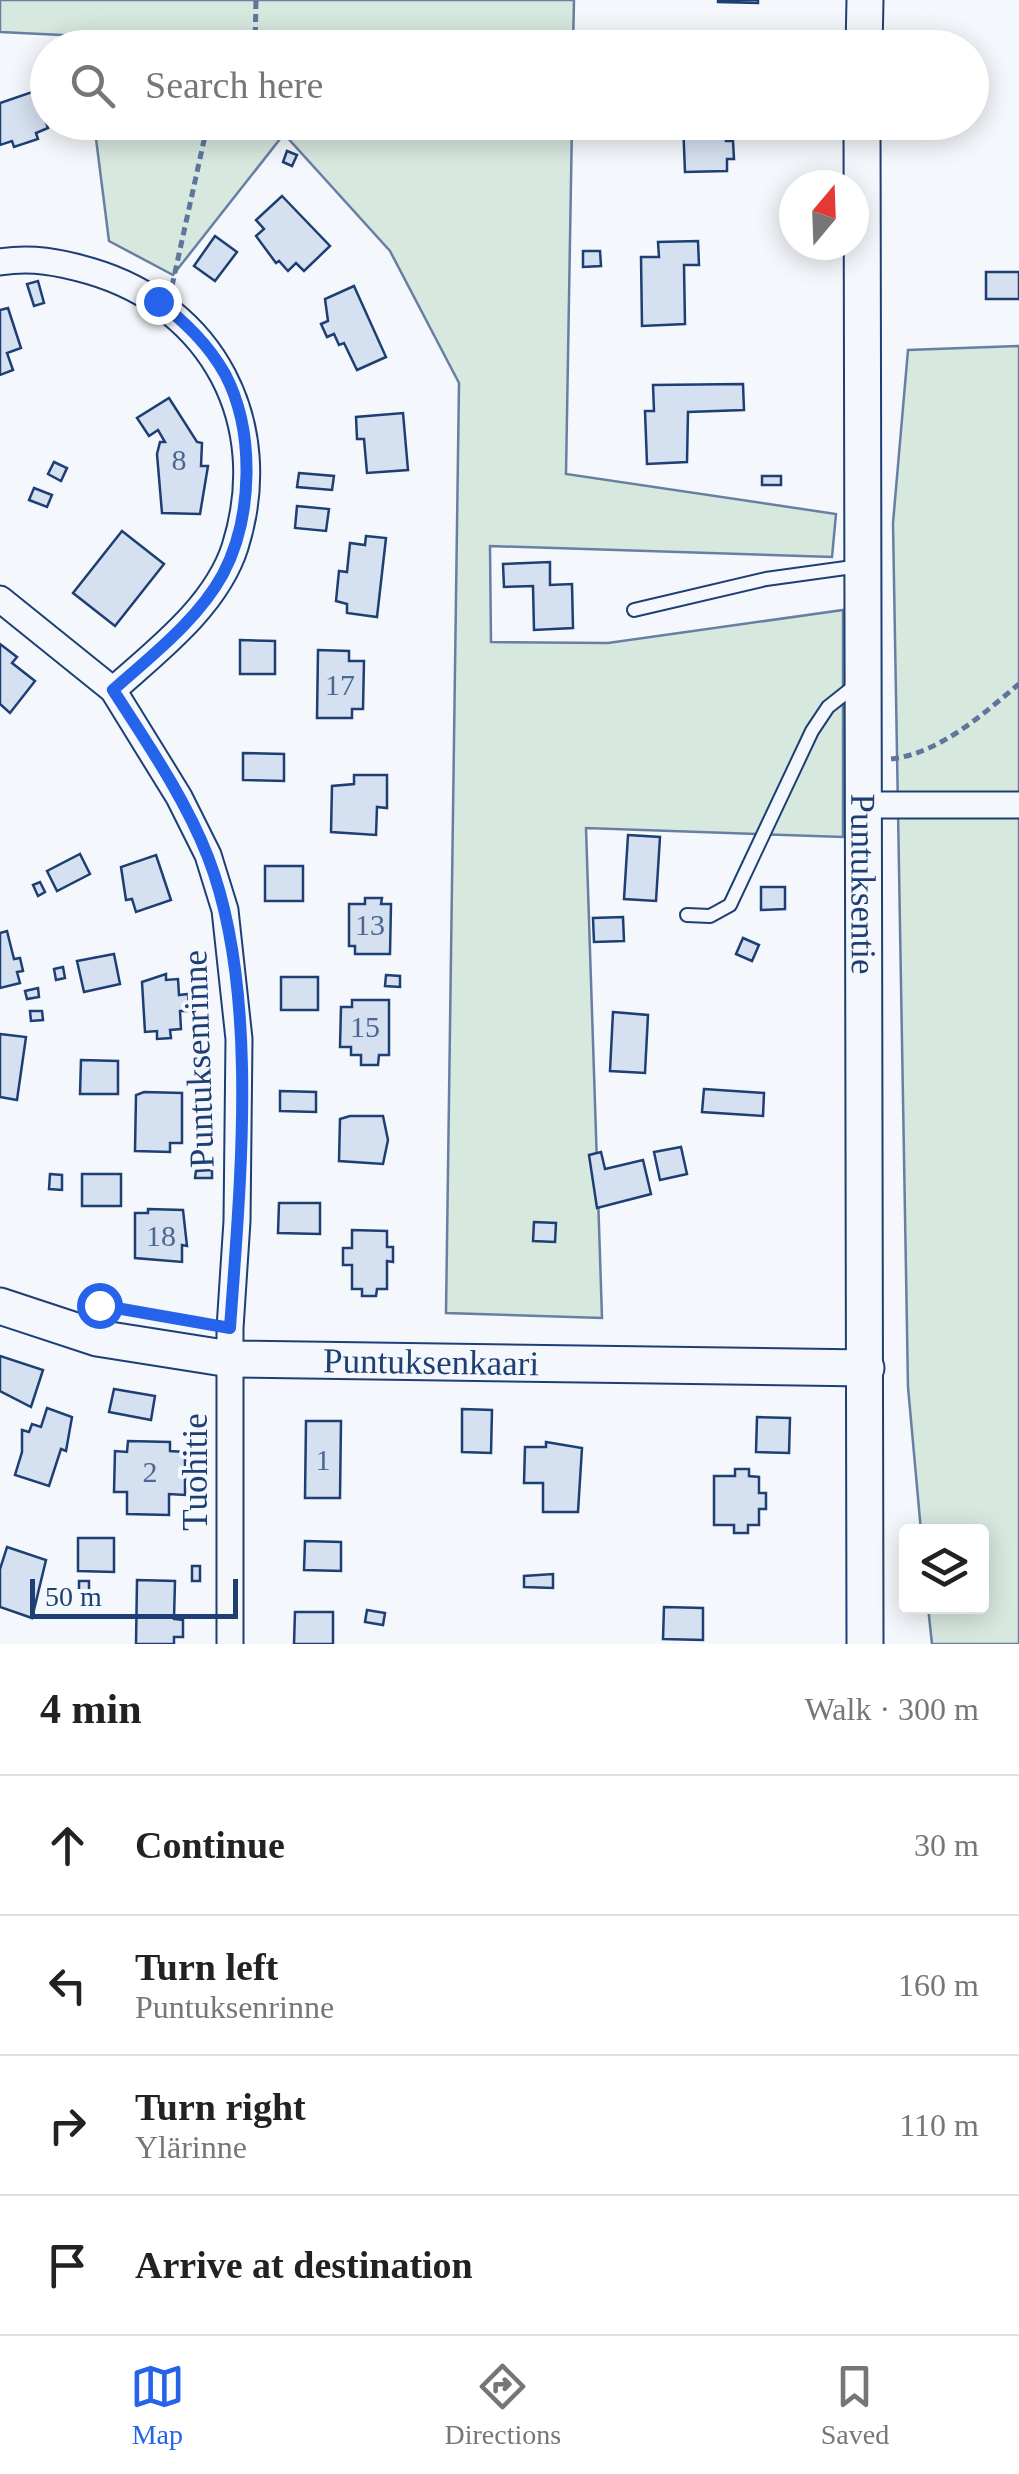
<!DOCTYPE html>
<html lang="en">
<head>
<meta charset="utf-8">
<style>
	:root { --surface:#fff; --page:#f2f2f2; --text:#222; --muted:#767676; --line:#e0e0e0; --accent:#2563eb }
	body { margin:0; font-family:Georgia,serif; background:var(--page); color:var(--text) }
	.controls { position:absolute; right:30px; bottom:30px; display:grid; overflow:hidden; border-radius:10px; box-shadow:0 5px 25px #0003 }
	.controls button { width:90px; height:90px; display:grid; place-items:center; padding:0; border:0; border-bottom:2px solid var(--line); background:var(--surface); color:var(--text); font:50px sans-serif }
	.compass { position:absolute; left:779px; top:170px; width:90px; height:90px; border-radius:50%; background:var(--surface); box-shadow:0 5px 25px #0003; rotate:19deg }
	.scale { position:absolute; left:30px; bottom:25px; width:208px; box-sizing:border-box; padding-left:10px; border:5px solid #1d3f73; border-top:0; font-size:28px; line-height:35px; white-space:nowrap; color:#1d3f73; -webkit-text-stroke:8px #f4f7fb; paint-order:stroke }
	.stop { position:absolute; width:30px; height:30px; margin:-22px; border:8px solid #2563eb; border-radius:50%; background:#fff }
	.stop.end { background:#2563eb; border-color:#fff; box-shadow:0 2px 10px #0008 }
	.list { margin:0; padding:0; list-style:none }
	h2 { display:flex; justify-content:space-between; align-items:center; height:130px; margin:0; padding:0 40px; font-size:42px }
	h2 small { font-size:32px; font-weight:400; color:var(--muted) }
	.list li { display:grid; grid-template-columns:65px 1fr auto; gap:30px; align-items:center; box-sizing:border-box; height:140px; padding:0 40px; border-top:2px solid var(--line) }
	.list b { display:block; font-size:38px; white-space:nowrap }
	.list p { margin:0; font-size:32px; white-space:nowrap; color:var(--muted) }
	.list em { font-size:32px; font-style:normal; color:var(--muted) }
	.icon { flex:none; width:55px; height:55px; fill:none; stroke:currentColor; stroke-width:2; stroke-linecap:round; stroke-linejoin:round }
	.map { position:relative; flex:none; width:1019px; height:1644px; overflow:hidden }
	.search { position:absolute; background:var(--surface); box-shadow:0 5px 25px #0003; left:30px; right:30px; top:30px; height:110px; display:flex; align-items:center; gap:25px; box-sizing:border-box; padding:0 35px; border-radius:55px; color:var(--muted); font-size:38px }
	.sheet { height:690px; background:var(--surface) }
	nav { display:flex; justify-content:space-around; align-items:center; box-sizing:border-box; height:140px; border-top:2px solid var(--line); background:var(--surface); font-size:28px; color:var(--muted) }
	nav a { display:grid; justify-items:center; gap:5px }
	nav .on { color:var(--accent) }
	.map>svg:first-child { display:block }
</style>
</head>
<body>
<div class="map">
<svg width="1019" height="1644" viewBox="0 0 1019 1644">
	<rect width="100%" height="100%" fill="#f4f7fb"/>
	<g fill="#d7e8df" stroke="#687fa3" stroke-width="2.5">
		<path d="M0 0H574L573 47H84L82 36 0 32Z"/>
		<path d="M94 123H572L566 474 836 514 832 557 490 546 491 642 608 643 843 610V837L586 828 602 1318 446 1313 459 383 390 251 284 134 173 275 109 241Z"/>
		<path d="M1019 346V1644H932L928 1607 982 1606V1532L921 1531 908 1387 893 523 908 350Z"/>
	</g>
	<g fill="#d5e0f0" stroke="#1d3f73" stroke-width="2.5">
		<path d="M718 0H758V3L718 2Z"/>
		<path d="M35 91 48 128 36 133 38 139 14 147 12 141 0 145V103Z"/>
		<path d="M683 122H725L726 141H733L734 159H727V171L685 172Z"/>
		<rect x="919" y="122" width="18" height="8"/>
		<path d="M287 151 297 155 292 166 283 162Z"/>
		<path d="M282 196 330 246 304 271 296 263 288 271 279 261 276 263 256 236 264 229 256 220Z"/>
		<path d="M215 236 237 252 215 281 194 266Z"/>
		<path d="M698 241 699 265H684L685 324 642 326 641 257H659L658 242Z"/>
		<path d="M583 251H600L601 266 583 267Z"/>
		<rect x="986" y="272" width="33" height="27"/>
		<path d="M38 281 44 303 34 306 27 284Z"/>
		<path d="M354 286 386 357 357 370 344 343 339 345 334 334 327 337 321 324 328 321 325 299Z"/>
		<path d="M8 308 21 348 7 353 13 370 0 375V310Z"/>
		<path d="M743 384 744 410 688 412 687 462 647 464 645 411H654L653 385Z"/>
		<path d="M169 398 197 442 202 443 201 466H208L200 514 162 513 157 454 160 442H165L158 430 149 436 137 418Z"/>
		<path d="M403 413 408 470 367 473 364 439H357L356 417Z"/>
		<path d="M54 462 67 468 61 481 48 474Z"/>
		<path d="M299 473 334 476 332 490 297 487Z"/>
		<rect x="762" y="476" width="19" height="9"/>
		<path d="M34 488 52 495 47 507 29 500Z"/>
		<path d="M297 506 329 509 326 531 295 528Z"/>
		<path d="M122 531 164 564 115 626 73 593Z"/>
		<path d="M366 536 386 538 377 617 347 613V604L336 601 339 571 347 572 350 543 365 545Z"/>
		<path d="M550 562V585L572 584 573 628 534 630 533 586 504 587 503 564Z"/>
		<path d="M240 640 275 641V674H240Z"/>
		<path d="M0 644 17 657 12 663 35 681 10 713 0 704Z"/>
		<path d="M318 650 349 651V661H364L363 709H352V718H317Z"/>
		<path d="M243 753 284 754V781L243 780Z"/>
		<path d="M354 775H387V808L377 807 376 835 331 832 332 786 354 784Z"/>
		<path d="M628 835 660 837 656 901 624 899Z"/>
		<path d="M80 854 90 874 57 891 47 871Z"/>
		<path d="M156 855 171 900 136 912 132 899 126 900 121 867Z"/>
		<rect x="265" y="866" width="38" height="35"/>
		<path d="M40 882 45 892 38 896 33 885Z"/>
		<path d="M761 887H785V909L761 910Z"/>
		<path d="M365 898H382L381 904H391L390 954H355V946H349V904H365Z"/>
		<path d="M623 917 624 941 594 942 593 918Z"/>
		<path d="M7 931 14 959 20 958 23 971 17 972 20 983 0 988V933Z"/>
		<path d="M743 938 759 945 752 961 736 954Z"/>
		<path d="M114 954 120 984 84 992 77 961Z"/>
		<path d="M63 967 65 978 56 980 54 969Z"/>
		<path d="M166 974V980L178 979 179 995 188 994 189 1011H180L181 1029 170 1030 171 1038 157 1039V1031L145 1032 142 982Z"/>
		<path d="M386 975 400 976V987L385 986Z"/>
		<rect x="281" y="977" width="37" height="33"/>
		<path d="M38 988 39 997 27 999 25 991Z"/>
		<path d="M352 1000H389V1055H379L378 1065H361V1055H351V1047H340L341 1007H352Z"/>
		<path d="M30 1011H42L43 1020 31 1021Z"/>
		<path d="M613 1012 648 1015 645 1073 610 1071Z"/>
		<path d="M0 1034 26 1037 17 1100 0 1097Z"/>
		<path d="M81 1060 118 1061V1094H80Z"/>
		<path d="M704 1089 764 1093 763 1116 702 1112Z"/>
		<path d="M280 1091 316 1092V1112L280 1111Z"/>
		<path d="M144 1092 182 1093V1143H170V1152L135 1151 136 1095Z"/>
		<path d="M350 1116H383L388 1140 383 1164 339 1161 340 1119Z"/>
		<path d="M681 1147 687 1174 660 1180 654 1152Z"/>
		<path d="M601 1152 605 1169 643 1160 651 1194 597 1208 589 1155Z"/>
		<path d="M212 1170V1178H195L196 1171Z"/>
		<path d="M50 1174 62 1175V1190L49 1189Z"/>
		<rect x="82" y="1174" width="39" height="32"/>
		<path d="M279 1203H320V1234L278 1233Z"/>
		<path d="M148 1209 183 1210 187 1246 182 1245V1262L135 1258V1213H148Z"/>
		<path d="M534 1222 556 1223 555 1242 533 1241Z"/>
		<path d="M352 1230 387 1231V1247H393V1262L387 1261V1289H377L376 1296H362V1289H352V1265H343V1248H352Z"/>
		<path d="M0 1356 43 1370 31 1407 0 1391Z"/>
		<path d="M114 1389 155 1396 151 1420 109 1412Z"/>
		<path d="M47 1408 72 1417 66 1451 61 1449 49 1486 15 1475 22 1452V1430L29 1432 32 1424 41 1427Z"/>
		<path d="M462 1409 492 1410 491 1453 462 1452Z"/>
		<path d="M757 1417 790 1418 789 1453 756 1452Z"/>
		<path d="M306 1421H341L340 1498H305Z"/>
		<path d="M128 1441 170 1442V1451L185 1452V1495L169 1494V1515L127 1514V1492H114L115 1451 127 1452Z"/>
		<path d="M546 1442 582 1448 578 1512H543V1483H524L525 1447H546Z"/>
		<path d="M735 1469H749V1476L759 1477V1493H766V1509H759V1525H748V1533H734V1525H714V1476H735Z"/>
		<path d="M78 1538H114V1572L78 1571Z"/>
		<path d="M305 1541 341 1542V1571L304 1570Z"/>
		<path d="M7 1547 46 1560 32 1618 0 1607V1569Z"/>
		<rect x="192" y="1566" width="8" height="15"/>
		<path d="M553 1574V1588L524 1587V1576Z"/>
		<path d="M137 1580 175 1581 174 1619 183 1620V1637H174V1644H136Z"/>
		<rect x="79" y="1581" width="10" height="10"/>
		<path d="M664 1607 703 1608V1640L663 1639Z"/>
		<path d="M367 1610 385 1613 383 1625 365 1622Z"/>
		<path d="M295 1612H333V1644H294Z"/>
	</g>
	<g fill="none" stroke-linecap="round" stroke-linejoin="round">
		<g stroke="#1d3f73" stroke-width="16">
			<g id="lane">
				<path d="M634 610 766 579 860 566"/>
				<path d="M687 915 710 916 730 905 812 731 828 707 857 684"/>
			</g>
		</g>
		<g stroke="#1d3f73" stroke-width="29">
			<g id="street">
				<path d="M0 262C32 257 59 262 90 271 213 307 274 423 235 547 216 606 158 650 113 690"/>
				<path d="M0 599 113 690 179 797 208 855 225 910 239 1039 237 1221 230 1328V1644"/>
				<path d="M862 805H1019"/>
			</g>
		</g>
		<g stroke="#1d3f73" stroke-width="39">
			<g id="secondary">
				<path d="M864 48 865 0"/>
				<path id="s1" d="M862 122 865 1644"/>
				<path id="s2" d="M0 1306 97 1338 230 1359 866 1368"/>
			</g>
		</g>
		<g stroke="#5e769c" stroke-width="5" stroke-dasharray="8 5" stroke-linecap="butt">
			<path d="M255 48 256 0"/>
			<path d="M172 286 208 122"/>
			<path d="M891 759C940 753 982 715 1019 684"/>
		</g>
		<use href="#lane" stroke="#f4f7fb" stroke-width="12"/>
		<use href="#street" stroke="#f4f7fb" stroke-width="25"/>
		<use href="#secondary" stroke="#f4f7fb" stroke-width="35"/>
	</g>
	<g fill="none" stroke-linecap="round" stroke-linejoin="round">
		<path stroke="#2563eb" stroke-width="12" d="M99 1305 230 1328C240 1185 260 991 208 857 185 798 147 743 113 690 151 656 198 620 223 574 253 517 255 431 225 374 208 344 185 322 158 301"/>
	</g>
	<g text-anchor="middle" stroke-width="8" stroke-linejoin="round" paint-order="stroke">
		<g font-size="30" fill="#4b6792">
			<text x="179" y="470">8</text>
			<text x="340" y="695">17</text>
			<text x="370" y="935">13</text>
			<text x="365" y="1037">15</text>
			<text x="161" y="1246">18</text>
			<text x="323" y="1470">1</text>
			<text x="150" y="1482">2</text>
		</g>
		<g font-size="35" fill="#1d3f73" stroke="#f4f7fb">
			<text dy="12" stroke="none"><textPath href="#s1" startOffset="762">Puntuksentie</textPath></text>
			<text transform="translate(198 1059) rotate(-92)" y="12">Puntuksenrinne</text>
			<text dy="12" stroke="none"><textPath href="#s2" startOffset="438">Puntuksenkaari</textPath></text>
			<text transform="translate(195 1472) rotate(-90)" y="12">Tuohitie</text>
		</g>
	</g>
</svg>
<div class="controls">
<button><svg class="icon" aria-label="layers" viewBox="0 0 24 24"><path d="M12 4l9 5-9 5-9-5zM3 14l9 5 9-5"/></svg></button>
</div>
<svg class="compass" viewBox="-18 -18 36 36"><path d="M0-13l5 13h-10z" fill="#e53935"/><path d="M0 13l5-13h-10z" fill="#767676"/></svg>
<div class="scale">50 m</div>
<div class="stop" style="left:99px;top:1305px"></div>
<div class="stop end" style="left:158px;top:301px"></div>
<div class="search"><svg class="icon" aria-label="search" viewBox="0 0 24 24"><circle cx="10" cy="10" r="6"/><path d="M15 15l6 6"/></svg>Search here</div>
</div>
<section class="sheet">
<h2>4 min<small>Walk · 300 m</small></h2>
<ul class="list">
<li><svg class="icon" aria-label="ahead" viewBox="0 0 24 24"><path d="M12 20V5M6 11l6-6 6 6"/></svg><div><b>Continue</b></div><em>30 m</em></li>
<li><svg class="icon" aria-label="left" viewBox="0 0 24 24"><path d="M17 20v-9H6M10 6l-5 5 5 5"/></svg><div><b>Turn left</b><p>Puntuksenrinne</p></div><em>160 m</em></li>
<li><svg class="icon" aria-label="right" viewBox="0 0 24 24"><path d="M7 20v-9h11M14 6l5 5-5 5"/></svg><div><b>Turn right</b><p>Ylärinne</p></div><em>110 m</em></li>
<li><svg class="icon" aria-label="arrive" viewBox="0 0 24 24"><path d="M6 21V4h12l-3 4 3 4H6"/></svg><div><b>Arrive at destination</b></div></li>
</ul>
</section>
<nav>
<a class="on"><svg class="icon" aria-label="map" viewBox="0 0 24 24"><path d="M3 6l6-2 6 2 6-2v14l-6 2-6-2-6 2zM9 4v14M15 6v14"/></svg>Map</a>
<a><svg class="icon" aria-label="directions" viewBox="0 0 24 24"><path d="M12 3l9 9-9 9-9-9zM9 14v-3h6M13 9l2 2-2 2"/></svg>Directions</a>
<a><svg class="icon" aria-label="saved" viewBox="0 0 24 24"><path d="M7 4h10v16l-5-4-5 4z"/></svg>Saved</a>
</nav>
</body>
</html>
